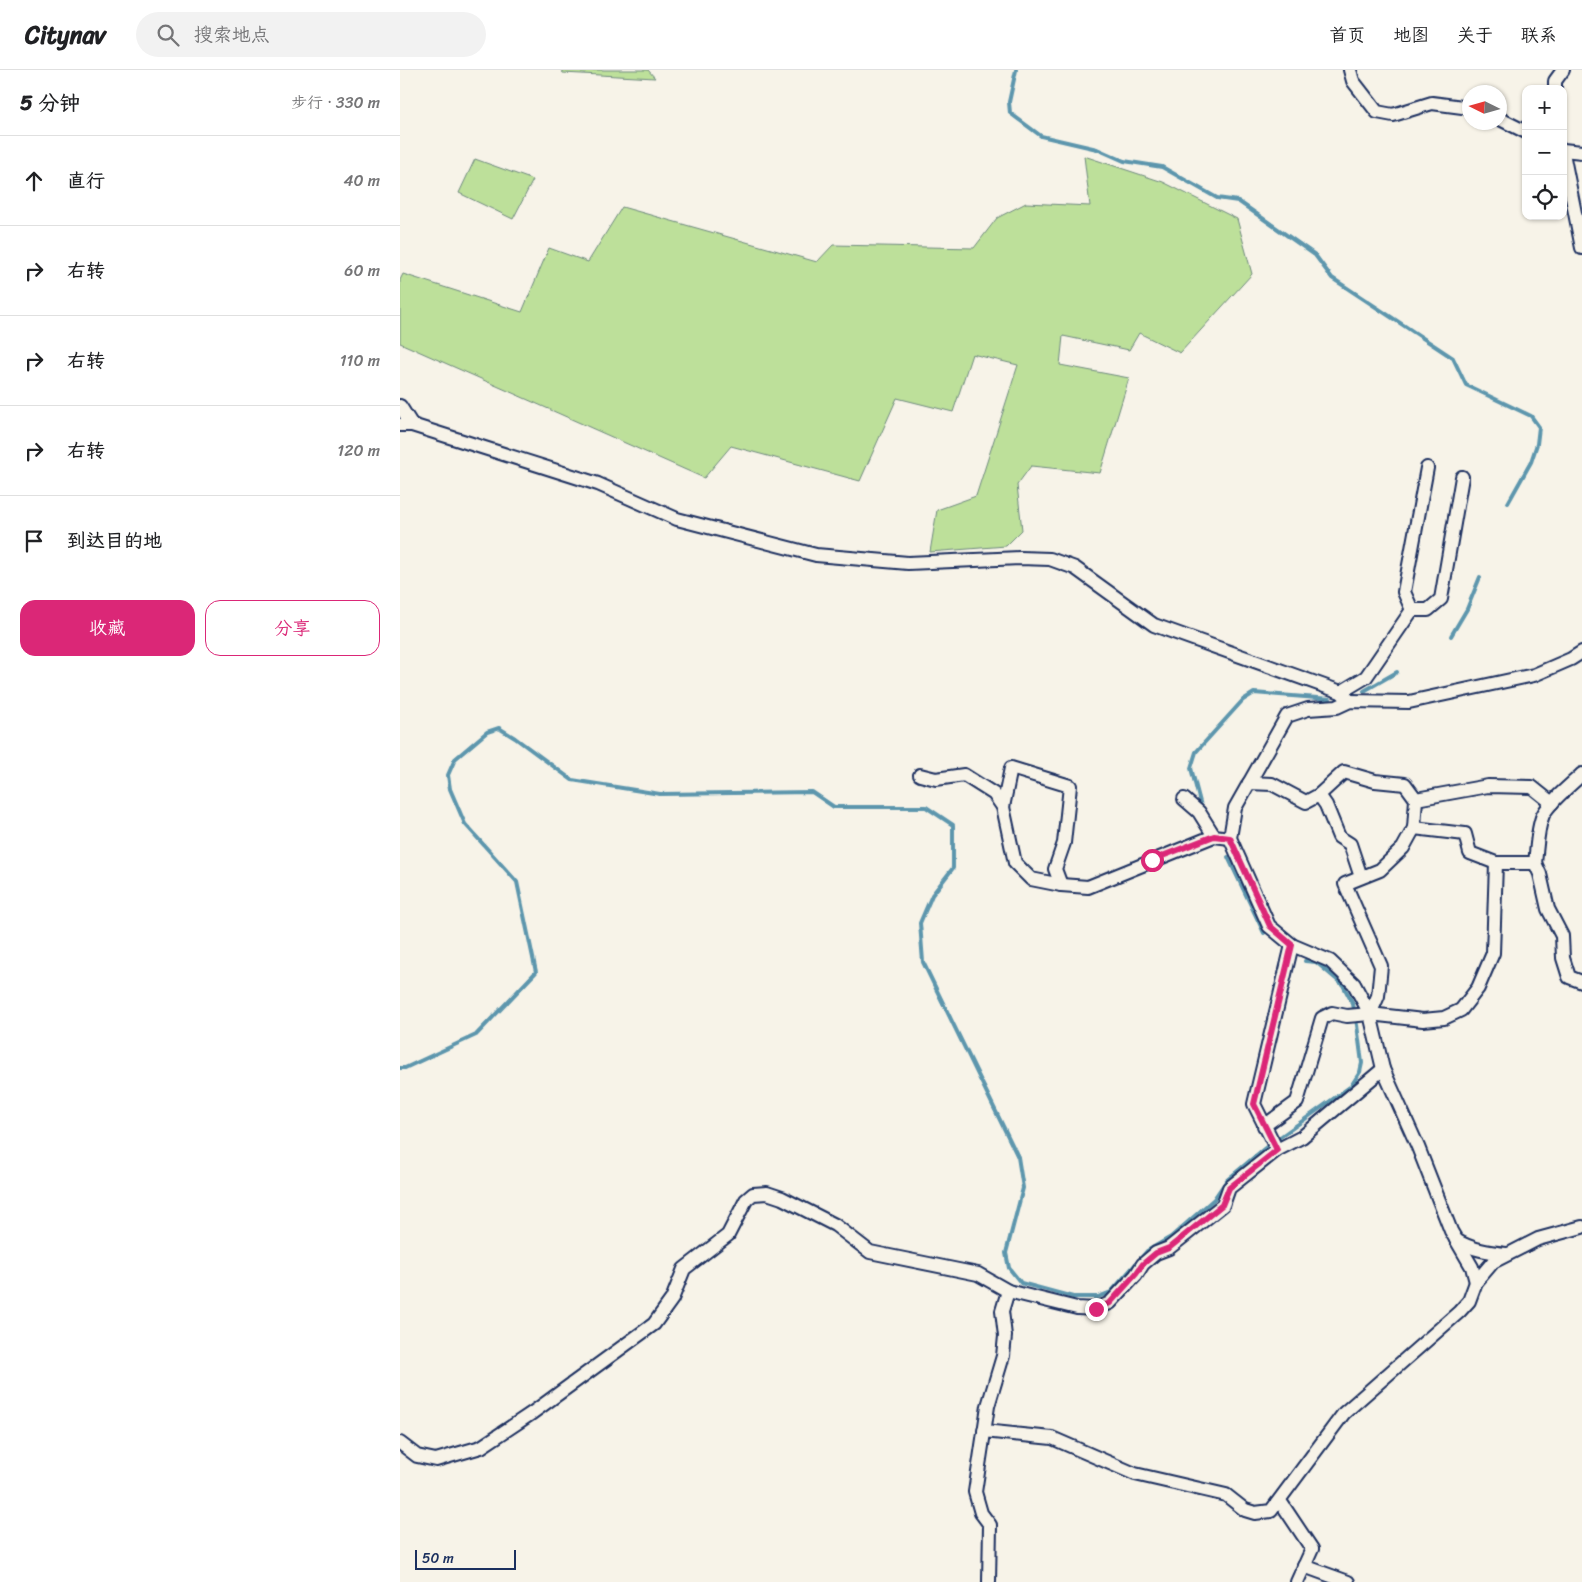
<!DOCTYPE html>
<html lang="zh">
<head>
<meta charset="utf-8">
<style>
	:root { --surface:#fff; --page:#f2f2f2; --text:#202124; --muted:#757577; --line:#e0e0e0; --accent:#db2777 }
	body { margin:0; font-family:Sriracha,"LXGW WenKai TC",sans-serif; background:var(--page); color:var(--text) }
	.controls { position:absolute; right:15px; top:15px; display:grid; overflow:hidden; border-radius:10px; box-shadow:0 1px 4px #0004 }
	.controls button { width:45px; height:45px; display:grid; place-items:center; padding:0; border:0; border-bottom:1px solid var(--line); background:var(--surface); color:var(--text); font:25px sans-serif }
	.compass { position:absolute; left:1062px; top:15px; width:45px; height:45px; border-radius:50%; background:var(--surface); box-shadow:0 1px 4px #0004; rotate:275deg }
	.scale { position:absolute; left:15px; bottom:12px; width:101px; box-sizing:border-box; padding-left:5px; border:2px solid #1b2f5e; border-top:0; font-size:14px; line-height:18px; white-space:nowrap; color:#1b2f5e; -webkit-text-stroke:4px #f7f3e8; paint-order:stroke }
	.stop { position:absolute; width:15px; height:15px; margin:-11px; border:4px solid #db2777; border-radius:50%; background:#fff }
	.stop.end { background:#db2777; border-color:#fff; box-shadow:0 1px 5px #0008 }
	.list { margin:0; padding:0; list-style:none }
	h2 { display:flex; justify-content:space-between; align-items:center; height:65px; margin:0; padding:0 20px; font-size:21px }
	h2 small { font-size:16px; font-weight:400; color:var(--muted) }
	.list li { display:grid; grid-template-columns:32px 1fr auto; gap:15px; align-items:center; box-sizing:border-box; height:90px; padding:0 20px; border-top:1px solid var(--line) }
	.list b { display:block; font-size:19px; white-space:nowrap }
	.list em { font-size:16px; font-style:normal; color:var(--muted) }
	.actions { display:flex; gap:10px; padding:15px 20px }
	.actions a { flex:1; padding:11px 0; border:1px solid var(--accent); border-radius:15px; text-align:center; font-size:18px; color:var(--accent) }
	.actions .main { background:var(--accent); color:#fff }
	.icon { flex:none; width:28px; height:28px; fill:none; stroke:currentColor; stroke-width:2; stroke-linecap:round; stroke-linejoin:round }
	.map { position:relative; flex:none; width:1182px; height:1512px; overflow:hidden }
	header { display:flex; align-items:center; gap:30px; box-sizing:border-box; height:70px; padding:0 25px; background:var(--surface); border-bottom:1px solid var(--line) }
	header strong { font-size:24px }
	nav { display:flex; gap:28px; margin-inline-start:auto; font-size:18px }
	.search { width:350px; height:45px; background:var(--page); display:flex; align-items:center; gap:12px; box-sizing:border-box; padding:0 18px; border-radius:28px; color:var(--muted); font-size:19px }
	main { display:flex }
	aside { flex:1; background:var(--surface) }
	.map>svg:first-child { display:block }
</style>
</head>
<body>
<header>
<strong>Citynav</strong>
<div class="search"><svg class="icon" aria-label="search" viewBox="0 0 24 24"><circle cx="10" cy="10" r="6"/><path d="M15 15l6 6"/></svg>搜索地点</div>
<nav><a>首页</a><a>地图</a><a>关于</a><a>联系</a></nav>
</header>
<main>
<aside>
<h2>5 分钟<small>步行 · 330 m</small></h2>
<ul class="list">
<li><svg class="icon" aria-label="ahead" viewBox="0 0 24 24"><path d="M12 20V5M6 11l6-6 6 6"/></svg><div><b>直行</b></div><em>40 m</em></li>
<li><svg class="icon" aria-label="right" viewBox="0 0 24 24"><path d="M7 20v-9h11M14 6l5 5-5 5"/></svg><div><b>右转</b></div><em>60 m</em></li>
<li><svg class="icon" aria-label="right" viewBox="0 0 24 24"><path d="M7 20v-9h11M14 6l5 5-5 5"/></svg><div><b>右转</b></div><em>110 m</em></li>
<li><svg class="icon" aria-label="right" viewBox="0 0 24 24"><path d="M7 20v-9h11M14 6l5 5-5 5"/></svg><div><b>右转</b></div><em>120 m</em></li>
<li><svg class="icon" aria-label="arrive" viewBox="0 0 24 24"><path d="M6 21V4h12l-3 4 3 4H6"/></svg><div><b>到达目的地</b></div></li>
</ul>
<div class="actions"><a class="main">收藏</a><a>分享</a></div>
</aside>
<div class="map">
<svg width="1182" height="1512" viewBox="0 0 1182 1512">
	<rect width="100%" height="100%" fill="#f7f3e8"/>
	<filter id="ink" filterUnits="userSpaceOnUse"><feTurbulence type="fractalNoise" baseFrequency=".02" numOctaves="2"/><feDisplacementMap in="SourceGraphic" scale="10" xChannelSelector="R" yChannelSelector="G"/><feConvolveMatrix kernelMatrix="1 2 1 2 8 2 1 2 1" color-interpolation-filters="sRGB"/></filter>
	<g filter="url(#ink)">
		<g fill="#bde09a" stroke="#6c887c">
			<path d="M161 0H248L255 8 163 3Z"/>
			<path d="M684 86 763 112 837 149 852 204 780 283 739 263 729 280 663 266 660 295 729 308 700 403 631 396 617 415 622 460 606 476 530 482 537 440 576 426 618 295 572 284 553 342 497 328 460 411 331 376 304 408 0 273V210L3 204 122 242 149 178 188 192 222 137 417 192 433 175 574 178 597 148 626 133 690 136Z"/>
			<path d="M75 89 133 110 113 149 59 123Z"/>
		</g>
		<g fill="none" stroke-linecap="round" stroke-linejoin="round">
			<g stroke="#5d96ad" stroke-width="4">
				<path d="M616 0 609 32 610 43 641 66 697 79 724 91 762 97 817 128 838 131 915 185 932 208 1053 288 1066 315 1131 346 1139 357 1137 374 1131 392 1108 433"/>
				<path d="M1051 566 1067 539 1080 507"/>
				<path d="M964 621 997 602"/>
				<path d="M801 736 791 698 796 682 843 630 854 623 930 629"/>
				<path d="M828 787 864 863"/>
				<path d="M0 998H5L76 965 136 902 117 812 65 754 50 719 48 705 55 689 87 662 99 658 115 668 172 710 260 724 412 722 434 737H526L553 755V798L532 825 520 853 523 892 618 1087 623 1118 606 1183 609 1198 621 1213 673 1227H698L711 1222 747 1181 771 1167 814 1129 827 1110 865 1078 951 1016 960 1002 962 993 957 955 953 934 943 915 916 892 905 891"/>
			</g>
			<g stroke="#1b2f5e" stroke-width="16">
				<g id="minor">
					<path d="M950 0 953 11 977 42 993 45 1032 33 1070 38"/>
					<path d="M1155 19V11L1163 0"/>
					<path d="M1100 49 1126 62"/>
					<path d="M1163 80 1182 82"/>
					<path d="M1163 83 1182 178"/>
					<path d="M0 336 12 355"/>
					<path d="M0 355H12L198 414 277 449 416 485 508 493 620 488 650 489 675 498 754 555 941 622 950 631"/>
					<path d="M1027 398 1004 522 1012 540H1028L1041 529 1062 407"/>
					<path d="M941 622 966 607 1012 540"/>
					<path d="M520 705 536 709 564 705 594 724 603 737 615 793 631 809 661 815 688 817 814 766 830 768"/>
					<path d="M849 713 872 714 906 732 919 725 944 702 975 711 1005 714 1016 729 1014 758 1003 778 980 800 945 814 981 896 978 926 970 944"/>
					<path d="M919 725 926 735 939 767 950 774 961 807"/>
					<path d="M784 729 799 742 814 766"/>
					<path d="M1016 729 1088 716 1132 717 1152 733"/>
					<path d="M603 737 611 698 670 716 664 773 655 799 661 815"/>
					<path d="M1014 758 1065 764 1070 783 1096 793"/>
					<path d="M1135 793 1140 804 1148 839 1162 866 1163 888 1169 907 1182 912"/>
					<path d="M864 1056 897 1032 922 948 932 943 947 946 970 944 1023 950 1044 948 1061 940 1078 918 1093 883 1096 793H1135C1137 778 1137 759 1143 745 1150 731 1171 715 1182 704"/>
					<path d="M877 1080 854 1034 892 875"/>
					<path d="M1056 1170C1072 1180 1089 1182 1106 1184"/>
					<path d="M1076 1212 1072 1197 1051 1161 1018 1077 983 999 970 944 954 914 930 891 892 875 869 856 830 768 835 738 887 646 908 639 937 637 950 631 1009 632 1134 605 1171 589 1182 582"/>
					<path d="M584 1361 652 1368 735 1404 826 1425 845 1440 855 1443 871 1441 944 1343 1059 1242 1069 1231 1076 1212 1093 1192 1138 1169 1182 1157"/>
					<path d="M0 1373 17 1386 36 1390 81 1377 132 1343 254 1254 272 1229 284 1199 328 1165 346 1130 353 1124 367 1123 382 1128 435 1155 470 1182 578 1204 608 1221 677 1238 696 1239 710 1233 736 1205 743 1194 756 1183 769 1178 823 1135 829 1118 877 1080 902 1067 983 999"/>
					<path d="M880 1431 912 1479 897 1512"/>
					<path d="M904 1496 948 1512"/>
					<path d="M589 1512 590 1455 581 1443 575 1422 588 1336 603 1286 605 1266 602 1241 608 1221"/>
				</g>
			</g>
			<use href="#minor" stroke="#f7f3e8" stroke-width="12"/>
		</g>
	</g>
	<g fill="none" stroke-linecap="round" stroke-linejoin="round" filter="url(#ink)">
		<path stroke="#db2777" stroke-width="6" d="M696 1239 710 1233 736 1204 743 1194 756 1183 769 1178 822 1135 829 1118 877 1080 854 1034 892 875 870 856 830 768 814 766 752 790"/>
	</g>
</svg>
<div class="controls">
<button>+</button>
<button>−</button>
<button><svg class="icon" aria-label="locate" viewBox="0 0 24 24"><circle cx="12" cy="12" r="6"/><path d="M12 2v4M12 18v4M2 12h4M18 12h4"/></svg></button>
</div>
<svg class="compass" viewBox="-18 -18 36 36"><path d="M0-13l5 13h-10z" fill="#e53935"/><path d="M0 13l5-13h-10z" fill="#757577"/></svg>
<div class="scale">50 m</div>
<div class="stop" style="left:752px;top:790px"></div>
<div class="stop end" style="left:696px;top:1239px"></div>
</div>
</main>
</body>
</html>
